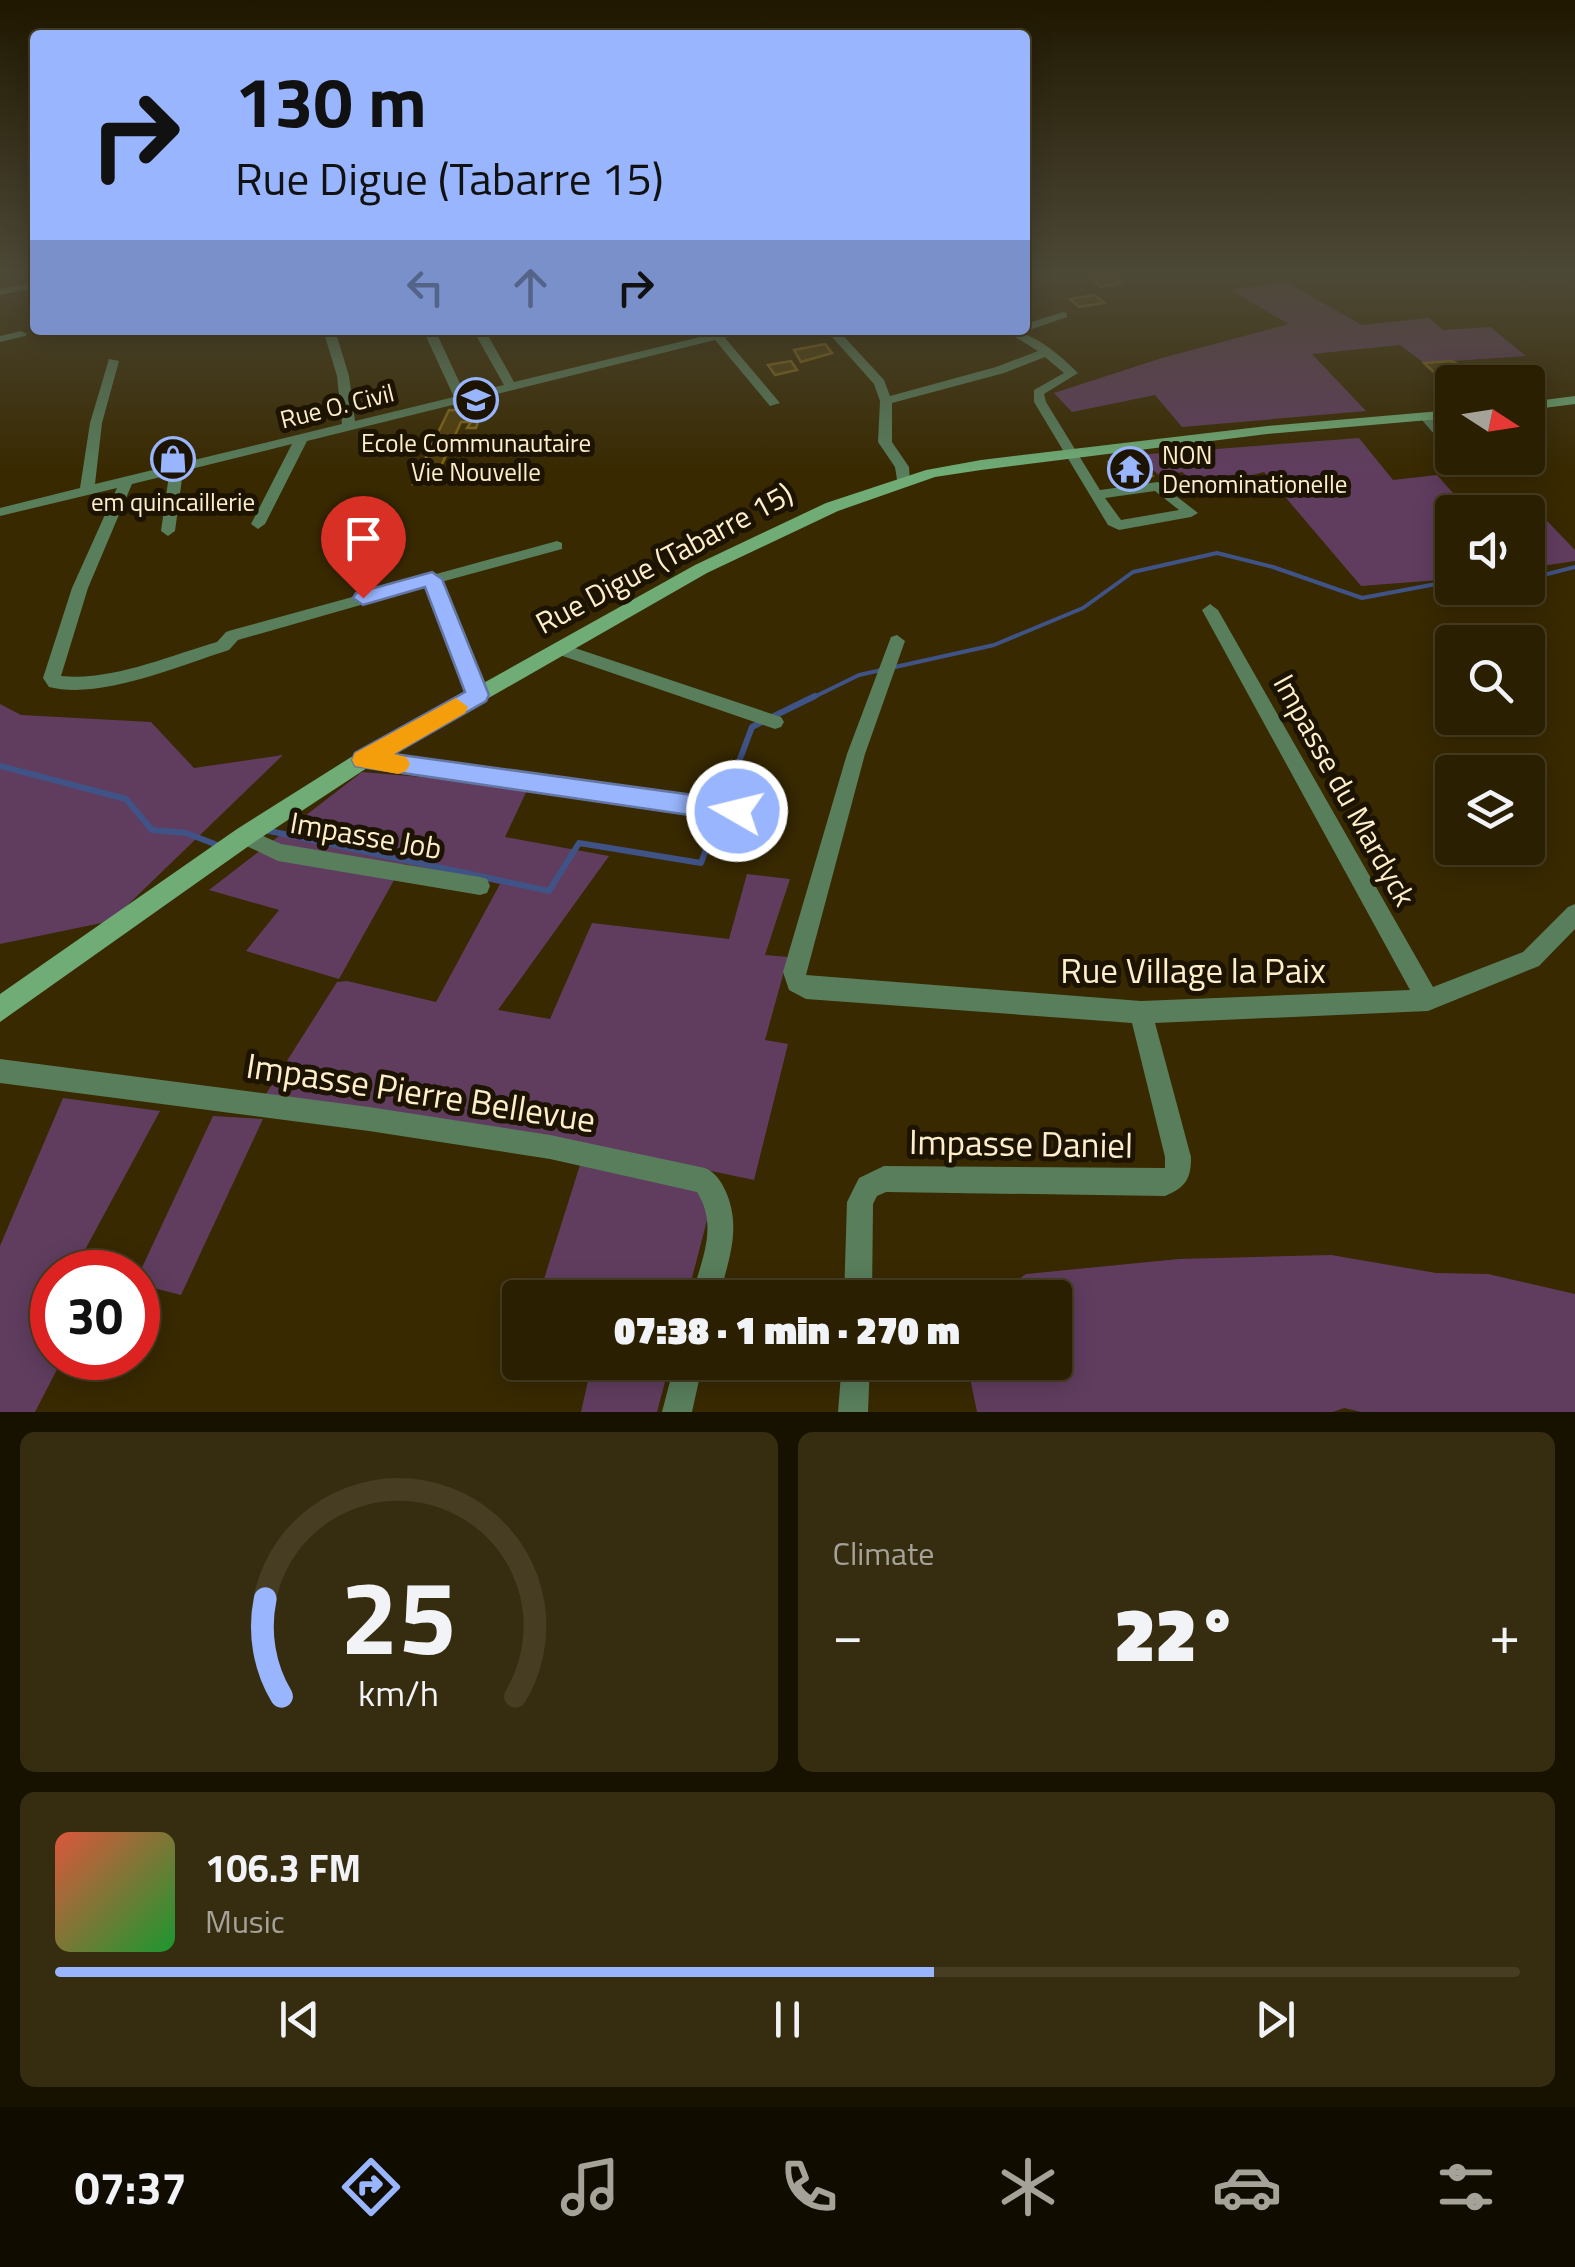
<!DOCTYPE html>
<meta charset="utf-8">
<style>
:root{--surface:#2a1f00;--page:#362c0f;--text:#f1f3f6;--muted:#a5a299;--line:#463d22;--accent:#98b5fd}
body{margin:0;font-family:"Titillium Web",sans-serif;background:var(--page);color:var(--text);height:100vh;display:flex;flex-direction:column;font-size:38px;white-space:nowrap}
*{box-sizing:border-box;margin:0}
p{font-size:32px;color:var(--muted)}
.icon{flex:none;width:55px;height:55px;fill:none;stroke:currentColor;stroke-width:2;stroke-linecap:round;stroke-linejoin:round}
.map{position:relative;height:1412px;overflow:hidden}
.drawer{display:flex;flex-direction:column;gap:20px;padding:20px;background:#171100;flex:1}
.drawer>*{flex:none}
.guide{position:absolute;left:30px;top:30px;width:1000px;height:305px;border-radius:10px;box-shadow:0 5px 25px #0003,0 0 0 2px var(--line);background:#98b5fd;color:#111;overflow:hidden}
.needle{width:65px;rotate:102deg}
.buttons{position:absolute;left:1435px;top:365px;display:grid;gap:20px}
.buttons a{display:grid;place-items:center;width:110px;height:110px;border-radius:10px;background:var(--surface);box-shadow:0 5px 25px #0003,0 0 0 2px var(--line);font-size:50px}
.speed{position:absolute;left:30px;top:1250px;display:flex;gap:20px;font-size:50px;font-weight:700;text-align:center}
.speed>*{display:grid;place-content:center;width:130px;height:130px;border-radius:50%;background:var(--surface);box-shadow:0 5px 25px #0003,0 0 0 2px var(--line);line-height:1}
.speed .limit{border:15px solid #d22;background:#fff;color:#111}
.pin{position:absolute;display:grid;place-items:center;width:85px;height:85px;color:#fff;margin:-102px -42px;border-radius:50% 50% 50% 0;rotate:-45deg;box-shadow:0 0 10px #0007}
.pin .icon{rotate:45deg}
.me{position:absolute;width:110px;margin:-55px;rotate:278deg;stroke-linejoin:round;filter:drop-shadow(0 0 8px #0008)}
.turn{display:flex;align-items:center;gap:35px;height:210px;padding:0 40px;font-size:45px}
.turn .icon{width:130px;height:130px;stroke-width:2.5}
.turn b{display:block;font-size:70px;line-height:85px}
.lanes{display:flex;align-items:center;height:95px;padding:0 40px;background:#0003;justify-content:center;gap:50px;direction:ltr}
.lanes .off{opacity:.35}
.big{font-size:75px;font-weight:800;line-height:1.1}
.drawer .card{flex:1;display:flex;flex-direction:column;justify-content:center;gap:15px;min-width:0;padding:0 35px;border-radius:15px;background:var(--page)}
.drawer .dial{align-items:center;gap:0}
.dial svg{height:260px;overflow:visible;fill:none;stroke:var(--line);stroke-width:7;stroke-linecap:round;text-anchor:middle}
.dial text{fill:var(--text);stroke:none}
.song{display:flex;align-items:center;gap:30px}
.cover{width:120px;height:120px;border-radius:15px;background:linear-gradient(135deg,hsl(10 70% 55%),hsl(130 70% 35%))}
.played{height:10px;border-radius:5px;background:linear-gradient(90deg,var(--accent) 60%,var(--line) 60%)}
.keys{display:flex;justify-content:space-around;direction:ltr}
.heat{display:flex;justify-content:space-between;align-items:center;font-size:55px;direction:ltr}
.drawer .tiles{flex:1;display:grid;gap:20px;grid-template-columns:1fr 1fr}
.card:last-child{grid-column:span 2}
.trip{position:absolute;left:502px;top:1280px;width:570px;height:100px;border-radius:10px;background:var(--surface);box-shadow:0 5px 25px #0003,0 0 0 2px var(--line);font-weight:800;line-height:100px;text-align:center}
.tab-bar{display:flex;height:160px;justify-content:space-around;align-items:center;background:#110c00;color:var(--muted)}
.tab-bar .icon{width:70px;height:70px}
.tab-bar .current{color:var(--accent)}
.tab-bar b{font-size:45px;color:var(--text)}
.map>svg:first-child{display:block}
.green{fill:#603d5f}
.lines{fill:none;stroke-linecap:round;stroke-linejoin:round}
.stream-far1{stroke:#405386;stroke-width:4}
.stream{stroke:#405386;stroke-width:6}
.building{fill:#503d09;stroke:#836616;stroke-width:2.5}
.street{fill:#587e5c;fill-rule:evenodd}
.secondary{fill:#6fac76;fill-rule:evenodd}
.route{fill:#98b5fd;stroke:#6376a4;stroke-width:2.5}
.slow{fill:#f59e0b}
.labels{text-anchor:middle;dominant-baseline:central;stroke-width:10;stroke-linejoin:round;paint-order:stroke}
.far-street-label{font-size:25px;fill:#feeecb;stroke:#1c1300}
.far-poi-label{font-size:25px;fill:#feeecb;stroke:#1c1300}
.street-label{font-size:30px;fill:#feeecb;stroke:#1c1300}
.near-street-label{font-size:35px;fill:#feeecb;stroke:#1c1300}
</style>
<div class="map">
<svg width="1575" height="1412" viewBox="0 0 1575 1412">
<rect width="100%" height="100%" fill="#382900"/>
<path class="green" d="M1286 282 1362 325 1429 318 1443 330 1490 327 1526 356 1424 363 1400 345 1312 354 1366 411 1182 427 1155 395 1072 412 1054 393 1162 358 1289 324 1230 290Z
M1359 438 1393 480 1437 475 1461 502 1525 498 1575 550V561L1528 568V512H1452V579L1361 586 1264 472 1201 488 1182 472 1161 477 1136 455Z
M0 704 21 715 151 722 194 768 283 755 111 921 0 944Z
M362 772 529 786 505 837 609 856 498 1010 550 1019 592 923 729 939 747 874 790 879 765 955 788 957 765 1040 788 1044 754 1180 544 1136 266 1094 337 982 347 981 436 1002 500 884 403 864 339 979 246 951 279 910 209 890Z
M63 1098 160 1111 73 1272H52V1358H63L35 1412H0V1246Z
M213 1116 263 1119 181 1295 138 1284V1276Z
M580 1165 703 1187 711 1205 687 1297 538 1298Z
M1331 1255 1436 1273 1488 1274 1575 1294V1412H1361L1344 1408 1333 1412H977L967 1363 1055 1362V1298L993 1297 1026 1274 1179 1259Z
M592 1363H670L657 1412H581Z"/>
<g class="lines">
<path class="stream-far1" d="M1528 579 1575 567
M810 699 859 675 994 645 1083 608 1133 572 1217 553 1273 567 1362 598 1452 581"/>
<path class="stream" d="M774 716 815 696
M0 766 126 799 152 830 186 833 220 846
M265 830 549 891 579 843 701 863 752 727 764 721"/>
</g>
<path class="building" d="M1088 274H1111L1121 283 1101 287Z
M1095 295 1104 303 1079 307 1070 299Z
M825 344 832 353 801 362 794 350Z
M791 361 797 370 775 375 768 365Z
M1451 361 1464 367 1484 382H1452V389L1424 363Z
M449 410 482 411 476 428H467L471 422H461L433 484H413Z
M1130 456 1152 476 1130 482 1109 462Z"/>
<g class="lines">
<path class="street" d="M35 282V288L0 295V289Z
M1063 312 1067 313V317L1029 330H1021H1025V324Z
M323 330H335L349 376 355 421 454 397 423 330H435L465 394 504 385 473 330H485L514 382 729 330H749L725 338 780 403 770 406 715 340 307 441 265 524 258 529 251 524 292 444 183 471 175 531 168 536 161 531 169 475 132 484 88 588 61 676C113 681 168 656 217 642L226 632 232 630 557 541 562 543V549L441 582 487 695 484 700 478 702 469 695 427 586 238 640 229 650C178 666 101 700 49 687L43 678 72 588 117 488 0 516V508L80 488 90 423 109 359 119 361 102 423 95 484 342 424 337 376Z
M826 330H838L884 380 890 396 996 367 1038 351 1004 330C1032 330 1059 354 1078 373L1044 394 1046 402 1100 490 1158 482 1198 513 1191 517 1119 530 1108 525 1034 402V390L1064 373 1045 357 1004 373 892 403V442L909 467 910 483 903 487 898 486 895 467 878 442 880 401 874 384ZM1155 491 1179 510 1121 520 1105 498Z
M21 331 27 334 25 336 0 342V336Z
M1426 413 1430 414 1452 439V450L1447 449 1422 420V414Z
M1457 458H1471L1480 467 1478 470H1468Z
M1210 604 1218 610 1433 987 1523 952 1568 907 1575 904V929L1539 966 1428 1011 1155 1023 1191 1157C1191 1179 1186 1187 1165 1196L886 1192 877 1196 873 1204 872 1298H844L847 1202 859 1178 884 1166 1165 1168V1157L1132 1023 806 999 789 990 783 972 847 754 891 637 897 635 905 641 865 754 806 975 1141 1001 1410 990 1202 610Z
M560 643 781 717 784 722 781 727 775 729 554 653 552 649 554 645Z
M363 753 737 803 744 805 747 811 744 817 737 819 363 767 356 765 354 760 356 755Z
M245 828 281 844 480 877 487 879 490 886 487 893 480 895 278 861 238 842 235 836 238 830Z
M0 1059 369 1107 550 1135 705 1168C716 1173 721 1181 726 1192 742 1229 728 1261 719 1298H691C701 1262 719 1226 697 1192L550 1159 369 1131 0 1083Z
M675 1362H703L692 1412H662Z
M842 1362H870L868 1412H838Z"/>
<path class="secondary" d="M1575 396V404L1528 410V402Z
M1452 410V418L1267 434 981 470 935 477 838 511 707 573 370 766 253 843 0 1022V994L237 829 356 754 695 565 826 503 926 470 981 460 1267 426Z"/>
</g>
<linearGradient id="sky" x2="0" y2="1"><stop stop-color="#1f1700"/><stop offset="0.58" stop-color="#4d4937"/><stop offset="1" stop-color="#4d4937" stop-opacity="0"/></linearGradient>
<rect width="1575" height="472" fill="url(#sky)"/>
<path class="route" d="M432 572 442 579 489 695 486 701 394 754 737 801 746 804 750 811 746 819 737 822 355 766 352 760 355 753 465 692 425 587 363 605 353 598 356 593Z"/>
<path class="slow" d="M456 698 468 707 465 713 394 754 406 757 410 764 406 771 398 774 355 766 352 760 355 753Z"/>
<defs>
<g id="school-ring" transform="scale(2.25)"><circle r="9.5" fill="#1c1300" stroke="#98b5fd" stroke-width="1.5"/><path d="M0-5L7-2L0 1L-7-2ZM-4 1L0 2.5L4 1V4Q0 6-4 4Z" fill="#98b5fd"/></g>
<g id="shop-ring" transform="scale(2.25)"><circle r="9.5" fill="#1c1300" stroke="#98b5fd" stroke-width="1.5"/><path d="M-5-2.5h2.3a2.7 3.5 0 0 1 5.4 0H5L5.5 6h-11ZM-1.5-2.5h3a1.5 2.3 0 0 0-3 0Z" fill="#98b5fd"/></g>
<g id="temple-ring" transform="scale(2.25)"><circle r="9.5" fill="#1c1300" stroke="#98b5fd" stroke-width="1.5"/><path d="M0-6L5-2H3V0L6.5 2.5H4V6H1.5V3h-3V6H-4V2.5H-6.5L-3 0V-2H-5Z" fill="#98b5fd"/></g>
</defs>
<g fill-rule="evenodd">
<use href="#school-ring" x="476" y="400"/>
<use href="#shop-ring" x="173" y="459"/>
<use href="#temple-ring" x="1130" y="469"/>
</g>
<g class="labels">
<g class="far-street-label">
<text transform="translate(337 406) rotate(-14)">Rue O. Civil</text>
</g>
<g class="far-poi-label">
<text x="476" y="443">Ecole Communautaire<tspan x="476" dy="29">Vie Nouvelle</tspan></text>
<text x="1162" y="455" text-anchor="start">NON<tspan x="1162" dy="29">Denominationelle</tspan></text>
<text x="173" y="502">em quincaillerie</text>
</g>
<g class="street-label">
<text transform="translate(664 558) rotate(-28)">Rue Digue (Tabarre 15)</text>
<text transform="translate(1345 790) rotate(61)">Impasse du Mardyck</text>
<text transform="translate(366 835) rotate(10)">Impasse Job</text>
</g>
<g class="near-street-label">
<text x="1193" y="970">Rue Village la Paix</text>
<text transform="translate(421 1092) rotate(9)">Impasse Pierre Bellevue</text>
<text transform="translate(1021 1143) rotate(1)">Impasse Daniel</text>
</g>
</g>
</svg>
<div class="buttons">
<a><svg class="needle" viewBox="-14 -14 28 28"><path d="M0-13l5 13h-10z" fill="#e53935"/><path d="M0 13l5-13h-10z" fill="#a5a299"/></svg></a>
<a><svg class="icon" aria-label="sound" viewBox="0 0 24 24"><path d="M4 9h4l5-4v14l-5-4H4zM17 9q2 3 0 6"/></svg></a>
<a><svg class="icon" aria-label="search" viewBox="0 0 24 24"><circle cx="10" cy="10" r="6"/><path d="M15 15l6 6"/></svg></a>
<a><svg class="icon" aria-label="layers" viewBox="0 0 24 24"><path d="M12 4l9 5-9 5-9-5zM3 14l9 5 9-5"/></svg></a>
</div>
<div class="speed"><div class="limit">30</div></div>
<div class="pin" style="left:363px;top:598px;background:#d93025"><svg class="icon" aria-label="arrive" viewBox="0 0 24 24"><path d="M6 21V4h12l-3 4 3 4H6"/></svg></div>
<svg class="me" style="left:737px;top:811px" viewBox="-20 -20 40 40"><circle r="17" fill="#98b5fd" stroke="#fff" stroke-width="3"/><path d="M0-11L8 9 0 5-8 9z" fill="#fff"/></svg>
<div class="trip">07:38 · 1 min · 270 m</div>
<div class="guide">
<div class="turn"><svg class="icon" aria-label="right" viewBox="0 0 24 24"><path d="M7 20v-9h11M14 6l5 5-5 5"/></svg><div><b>130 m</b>Rue Digue (Tabarre 15)</div></div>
<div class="lanes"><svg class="icon off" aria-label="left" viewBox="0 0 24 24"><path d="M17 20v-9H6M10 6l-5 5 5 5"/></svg><svg class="icon off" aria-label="ahead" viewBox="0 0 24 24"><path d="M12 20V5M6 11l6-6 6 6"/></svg><svg class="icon" aria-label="right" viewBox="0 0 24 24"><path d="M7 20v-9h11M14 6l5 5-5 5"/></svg></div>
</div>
</div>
<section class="drawer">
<div class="tiles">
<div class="card dial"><svg viewBox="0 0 100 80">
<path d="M14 69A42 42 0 1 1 86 69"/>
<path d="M14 69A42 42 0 0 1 9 39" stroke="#98b5fd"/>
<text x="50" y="56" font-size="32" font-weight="700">25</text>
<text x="50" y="72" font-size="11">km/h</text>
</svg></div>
<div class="card"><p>Climate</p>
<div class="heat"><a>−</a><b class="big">22°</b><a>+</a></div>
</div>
<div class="card">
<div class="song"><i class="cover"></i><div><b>106.3 FM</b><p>Music</p></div></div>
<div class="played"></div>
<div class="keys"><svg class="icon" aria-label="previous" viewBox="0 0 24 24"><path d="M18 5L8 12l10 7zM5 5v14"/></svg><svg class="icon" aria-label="pause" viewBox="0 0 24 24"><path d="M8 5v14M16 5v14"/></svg><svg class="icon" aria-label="next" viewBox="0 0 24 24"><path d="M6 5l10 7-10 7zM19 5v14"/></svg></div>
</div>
</div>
</section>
<nav class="tab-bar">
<b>07:37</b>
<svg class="icon current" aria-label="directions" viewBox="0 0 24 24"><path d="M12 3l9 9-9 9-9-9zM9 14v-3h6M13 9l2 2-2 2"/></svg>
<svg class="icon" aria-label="music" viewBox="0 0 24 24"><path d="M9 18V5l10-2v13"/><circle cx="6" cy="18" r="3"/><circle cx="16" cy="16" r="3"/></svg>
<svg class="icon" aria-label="phone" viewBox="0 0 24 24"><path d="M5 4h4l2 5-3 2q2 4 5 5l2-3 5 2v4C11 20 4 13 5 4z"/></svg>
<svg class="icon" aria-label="climate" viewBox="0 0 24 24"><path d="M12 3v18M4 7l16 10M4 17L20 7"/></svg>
<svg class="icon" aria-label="car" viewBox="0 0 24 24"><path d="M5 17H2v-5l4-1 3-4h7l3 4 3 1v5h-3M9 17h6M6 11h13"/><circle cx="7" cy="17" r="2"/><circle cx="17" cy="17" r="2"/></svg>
<svg class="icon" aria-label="filters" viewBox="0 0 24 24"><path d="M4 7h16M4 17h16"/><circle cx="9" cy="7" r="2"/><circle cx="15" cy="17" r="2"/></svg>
</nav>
